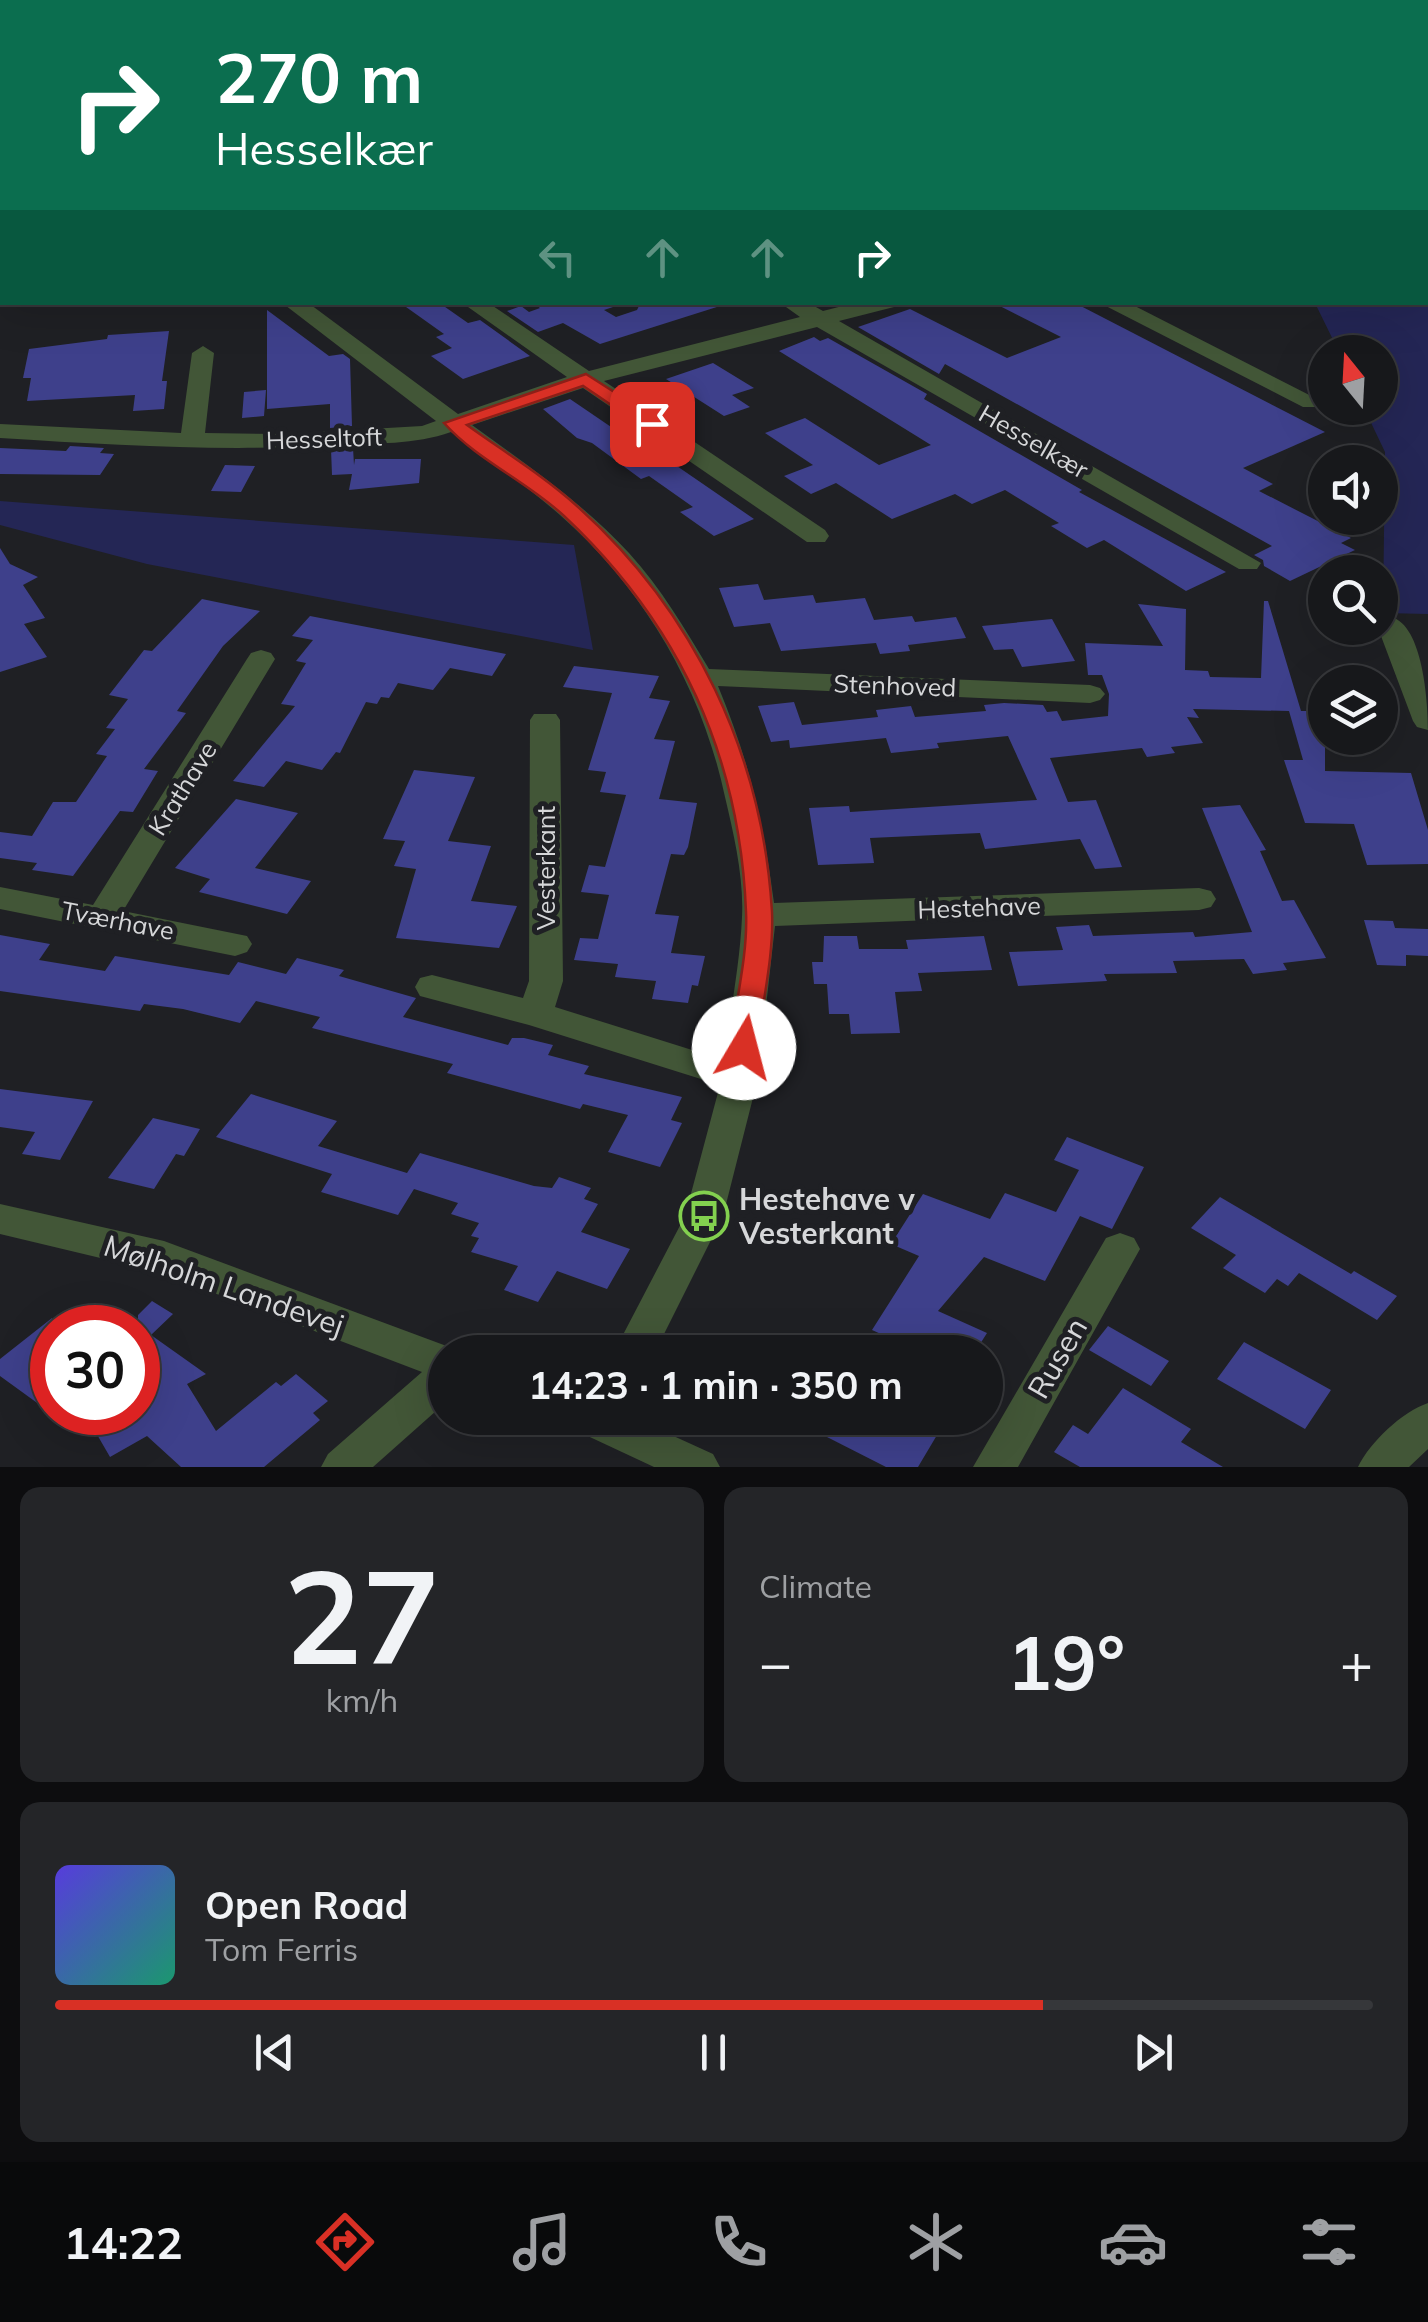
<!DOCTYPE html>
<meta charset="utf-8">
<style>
:root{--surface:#17181b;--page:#242528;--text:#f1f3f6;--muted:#9ea0a3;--line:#36373a;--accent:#d93025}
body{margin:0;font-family:Mulish,sans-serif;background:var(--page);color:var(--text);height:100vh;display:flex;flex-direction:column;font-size:38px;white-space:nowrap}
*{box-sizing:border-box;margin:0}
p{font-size:32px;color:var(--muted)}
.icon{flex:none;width:55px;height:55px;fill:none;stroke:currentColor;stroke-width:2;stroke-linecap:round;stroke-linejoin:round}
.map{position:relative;height:1467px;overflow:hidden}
.drawer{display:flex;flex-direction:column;gap:20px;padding:20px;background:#0d0d0f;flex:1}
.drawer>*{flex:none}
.banner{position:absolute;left:0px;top:0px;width:1430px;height:305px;box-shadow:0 10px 40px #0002,0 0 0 2px var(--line);background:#0b6e4f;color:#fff;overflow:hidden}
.needle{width:65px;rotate:342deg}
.controls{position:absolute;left:1308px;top:335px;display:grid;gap:20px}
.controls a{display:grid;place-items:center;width:90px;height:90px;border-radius:50%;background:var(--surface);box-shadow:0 10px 40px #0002,0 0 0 2px var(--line);font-size:50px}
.speed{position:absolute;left:30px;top:1305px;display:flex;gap:20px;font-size:50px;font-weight:700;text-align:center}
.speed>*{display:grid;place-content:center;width:130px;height:130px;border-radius:50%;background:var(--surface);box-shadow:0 10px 40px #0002,0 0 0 2px var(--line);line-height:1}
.speed .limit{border:15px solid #d22;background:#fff;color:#111}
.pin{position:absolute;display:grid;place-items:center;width:85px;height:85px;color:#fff;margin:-42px;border-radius:20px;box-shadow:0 5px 15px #0006}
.me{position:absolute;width:110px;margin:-55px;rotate:8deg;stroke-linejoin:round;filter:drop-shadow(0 0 8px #0008)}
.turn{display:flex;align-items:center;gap:35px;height:210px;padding:0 50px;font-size:45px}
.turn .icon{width:130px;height:130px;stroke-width:2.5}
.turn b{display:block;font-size:70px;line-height:85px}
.lanes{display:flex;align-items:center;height:95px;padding:0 50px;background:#0003;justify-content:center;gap:50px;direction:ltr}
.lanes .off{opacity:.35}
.big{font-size:75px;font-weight:700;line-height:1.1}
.drawer .widget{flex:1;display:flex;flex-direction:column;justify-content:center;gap:15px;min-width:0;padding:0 35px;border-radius:20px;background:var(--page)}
.drawer .dial{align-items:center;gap:0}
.dial b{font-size:130px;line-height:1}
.song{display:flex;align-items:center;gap:30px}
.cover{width:120px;height:120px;border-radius:15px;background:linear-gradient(135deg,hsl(250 70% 55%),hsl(160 70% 35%))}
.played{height:10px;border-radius:5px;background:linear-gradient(90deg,var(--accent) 75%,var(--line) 75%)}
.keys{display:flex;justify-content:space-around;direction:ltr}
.heat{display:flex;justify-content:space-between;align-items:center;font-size:55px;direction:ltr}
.drawer .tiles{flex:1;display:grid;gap:20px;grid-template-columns:1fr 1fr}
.widget:last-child{grid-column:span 2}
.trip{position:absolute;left:428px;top:1335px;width:575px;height:100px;border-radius:50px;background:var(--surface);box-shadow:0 10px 40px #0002,0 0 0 2px var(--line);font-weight:700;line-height:100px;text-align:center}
.menu{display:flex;height:160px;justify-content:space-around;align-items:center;background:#090a0b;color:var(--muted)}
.menu .icon{width:70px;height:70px}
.menu .current{color:var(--accent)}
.menu b{font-size:45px;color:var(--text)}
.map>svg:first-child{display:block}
.green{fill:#242655}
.building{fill:#3e408b}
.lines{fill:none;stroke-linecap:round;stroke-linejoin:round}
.minor{fill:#425637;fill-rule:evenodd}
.route{fill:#d93025;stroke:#8d1f18;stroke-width:2.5}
.labels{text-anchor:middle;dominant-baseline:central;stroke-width:10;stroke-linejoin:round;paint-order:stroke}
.street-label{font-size:25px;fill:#d6d7d9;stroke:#1f2024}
.near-poi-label{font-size:30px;font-weight:bold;fill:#d6d7d9;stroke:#1f2024;text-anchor:start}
.near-street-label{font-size:30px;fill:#d6d7d9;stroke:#1f2024}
</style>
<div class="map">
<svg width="1428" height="1467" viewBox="0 0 1428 1467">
<rect width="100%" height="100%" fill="#1f2024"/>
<path class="green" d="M607 0H1303L1308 2H587Z
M1428 70V614L1383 613 1385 452 1364 408H1380V352H1339L1315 303 1428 302Z
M0 501 574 545 593 650 147 564 0 525Z"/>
<path class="building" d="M399 302H438L468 323 480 320 530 356 463 379 431 356 452 348 436 337 444 334Z
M532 302H612L613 307 604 310 616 317 637 310 641 302H720V306L600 344 563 323 538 332 507 311 521 306 529 312 540 308Z
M992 302H1073L1325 432 1243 468 1273 484 1259 491 1351 538 1341 543 1355 550 1290 581 1264 566 1263 560 1254 555 1272 546 945 364 939 374 858 327 910 309 1007 358 1061 337Z
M267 310 329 356 343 354 350 359 352 426 330 428V404L267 409Z
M169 331 162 381H167L164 409 133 411 135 395 27 401 31 378H23L29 349 107 339 108 335Z
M814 337 820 341 828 338 927 394 924 399 1082 490 1079 492 1226 572 1186 591 1104 540 1087 548 1051 526 1059 523 1005 490 972 504 955 494 892 519 836 483 811 494 784 476 813 465 765 433 805 418 879 465 931 445 779 351Z
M713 363 754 388 732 395 750 407 724 416 666 379Z
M266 390 264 416 242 418 244 392Z
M570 399 617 431 623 429 754 519 714 536 680 512 693 507 649 476 641 479 592 443 577 438 543 409Z
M70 446 104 448 100 453 114 454 100 475 0 474V448L66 451Z
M353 448 354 465 355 459H421L419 483 349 490 352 474 332 475 331 449Z
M225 465 255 466 241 492 211 491Z
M0 548 10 564 38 577 23 585 45 618 24 624 47 657 0 672Z
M758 584 764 600 813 595 816 603 865 598 874 620 912 616 915 622 956 617 966 638 908 645 910 651 880 654 876 643 781 651 770 623 734 627 719 588Z
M202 599 260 611 223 646 177 711 186 713 144 769 158 771 133 812 120 811 73 876 32 870 37 863 0 858V832L32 836 53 802H76L107 756 96 754 115 729 106 728 128 699 109 695 144 650 152 651Z
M1264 601H1268L1301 711H1325V771L1411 773 1428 830V864L1367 865 1354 824 1305 823 1284 760H1303L1289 711 1193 709 1199 718 1187 717 1203 743 1171 747 1175 753 1147 757 1142 748 1050 758 1068 802 1096 800 1122 867 1095 869 1080 839 985 849 980 833 870 838 874 863 818 865 809 808 849 806 850 812 1037 800 1008 736 937 743 939 748 891 753 886 738 790 748 789 740 771 742 758 706 794 702 802 725 878 717 876 710 911 706 915 717 986 711 984 705 1004 703 1043 705 1047 712 1057 711 1062 721 1108 716 1109 694 1102 675H1088L1085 643 1163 646 1138 604 1186 609 1185 670 1208 671 1210 677 1261 678Z
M310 616 429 639 506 654 492 676 450 668 433 690 398 683 389 698 381 697 377 704 366 702 340 753 336 752 322 770 286 761 264 787 233 781 295 706 281 704 306 663 296 661 313 640 292 636Z
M1052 619 1075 661 1022 667 1013 649 994 650 982 626Z
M574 666 659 676 649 698 670 701 654 739 675 741 659 799 697 803 688 847 684 855 671 854 655 914 679 916 671 953 705 956 698 986 692 985 688 1003 652 999 656 981 615 977 618 964 574 960 580 938 598 939 609 895 581 892 589 865 605 867 626 795 600 792 606 772 588 770 612 693 563 687Z
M414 770 475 777 448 841 491 846 471 901 517 906 499 948 396 938 416 869 394 866 405 841 383 839Z
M236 799 298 813 255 868 311 881 287 914 199 892 210 879 175 868Z
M1240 805 1266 850 1260 851 1282 901 1294 900 1326 958 1283 963 1287 970 1253 974 1244 959 1173 961 1177 973 1104 974 1107 981 1018 986 1009 952 1063 950 1056 927 1089 925 1093 936 1193 932 1195 937 1252 932 1202 808Z
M1364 920 1393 921 1395 928 1428 929V956L1406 955V966L1377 965Z
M0 935 50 944 39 960 105 971 115 956 229 975 238 962 286 974 297 958 344 970 339 976 416 998 403 1017 508 1045 512 1038H524L553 1045 548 1055 589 1066 584 1074 682 1097 671 1120 682 1123 660 1167 608 1152 628 1115 583 1104 580 1109 447 1073 453 1064 312 1028 320 1017 256 1001 240 1023 183 1009 144 1004 140 1011 0 991Z
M824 936H857L859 949H908L906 940 984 936 992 970 918 973 922 991 895 992 900 1033 851 1034 849 1014H829L827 984H814L812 962H823Z
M0 1089 93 1101 60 1160 22 1154 35 1132 0 1127Z
M251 1094 337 1121 318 1146 407 1173 420 1153 534 1186 552 1188 559 1177 591 1188 584 1199 598 1204 581 1232 630 1249 607 1289 557 1271 538 1302 504 1290 518 1266 471 1252 479 1238 471 1236 479 1223 451 1214 458 1203 414 1189 398 1215 321 1192 332 1174 216 1137Z
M153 1118 200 1129 184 1156 176 1154 154 1189 108 1178Z
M1067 1137 1144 1167 1112 1229 1080 1216 1045 1281 984 1257 938 1311 987 1333 975 1352H921L872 1330 919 1256 891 1244 923 1194 990 1219 1005 1193 1056 1212 1079 1170 1054 1160Z
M1220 1197 1351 1274 1354 1271 1397 1296 1377 1320 1299 1273 1288 1286 1277 1279 1265 1293 1223 1268 1236 1255 1191 1228Z
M152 1301 173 1314 151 1335 206 1374 187 1384 216 1431 276 1382 281 1386 296 1374 328 1401 313 1413 320 1420 264 1467H181L147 1436 110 1457 84 1412H138V1315Z
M52 1318V1394L40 1405 0 1376V1359Z
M1108 1326 1169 1361 1151 1386 1089 1350Z
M1244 1342 1331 1390 1305 1429 1217 1379Z
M1123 1388 1191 1429 1181 1442 1223 1467H1080L1054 1452 1073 1425 1088 1434Z
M839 1418H913L940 1430 918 1467H886L827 1437Z"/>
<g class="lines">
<path class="minor" d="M0 53H2V63H0Z
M0 110 2 111V123L0 122Z
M0 219H2V233H0Z
M281 302H307L458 414 567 377 461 302H487L589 371 800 317 779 302H807L823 311 858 302H897L894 307 839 321 1261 563 1257 569H1239L817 327 604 381 825 530 829 536 825 542H807L583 388 472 425C527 465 583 503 629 553 661 588 685 629 709 669L1090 685 1100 688 1105 694 1100 700 1090 703 718 686C750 764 763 820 774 903L1199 888 1211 891 1216 899 1211 907 1199 910 775 926 758 1078 723 1216 655 1352H614L685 1216 720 1085 529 1025 420 996 415 987 420 978 432 975 523 998 529 981 530 720 534 714H556L560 720 563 981 555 1007 724 1060C730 1013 740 964 742 917 744 878 734 835 725 797 702 688 644 589 560 515 526 485 487 459 451 432 415 445 375 443 337 445 225 452 113 445 0 438V424L181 433 192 353 203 346 214 353 205 433 283 434 422 426 436 421Z
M1098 302H1127L1323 402 1319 407H1303Z
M1391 617C1423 625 1428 702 1428 730L1417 727 1413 721 1378 628 1381 619Z
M261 650 271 653 275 659 123 911 247 936 252 944 247 952 235 956 0 909V887L93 905 247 659 251 653Z
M0 1204 164 1241 460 1351 445 1352V1403L373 1467H321L328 1454 422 1372 159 1272 0 1234Z
M1120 1233 1134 1238 1140 1249 1018 1467H973L1106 1238Z
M1428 1403V1449L1409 1467H1358C1370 1442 1402 1412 1428 1403Z
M571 1418H634L713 1454 720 1467H654L577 1431Z"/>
</g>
<path class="route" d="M586 374 658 420V428H645L583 386 467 425C503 451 544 476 577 506 694 611 763 755 772 912 774 956 762 1004 757 1048L753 1055H734L730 1048C735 1004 748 956 746 912 740 755 678 623 564 516 528 482 477 460 444 423Z"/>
<defs>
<g id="bus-ring" transform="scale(2.5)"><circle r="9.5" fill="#1f2024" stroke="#83d04f" stroke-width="1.5"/><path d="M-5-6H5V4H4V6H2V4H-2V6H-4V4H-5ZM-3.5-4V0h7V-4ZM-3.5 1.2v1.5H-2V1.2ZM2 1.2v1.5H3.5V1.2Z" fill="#83d04f"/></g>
</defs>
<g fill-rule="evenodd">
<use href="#bus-ring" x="704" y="1216"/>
</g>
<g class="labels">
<g class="street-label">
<text transform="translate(324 438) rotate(-2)">Hesseltoft</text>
<text transform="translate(1034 441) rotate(30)">Hesselkær</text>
<text transform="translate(895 685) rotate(2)">Stenhoved</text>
<text transform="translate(182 788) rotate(-58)">Krathave</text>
<text transform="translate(545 868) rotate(-90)">Vesterkant</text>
<text transform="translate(979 907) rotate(-2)">Hestehave</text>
<text transform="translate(118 920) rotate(11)">Tværhave</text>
</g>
<g class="near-poi-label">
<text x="739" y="1199">Hestehave v<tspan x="739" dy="34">Vesterkant</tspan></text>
</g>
<g class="near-street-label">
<text transform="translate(224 1285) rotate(19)">Mølholm Landevej</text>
<text transform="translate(1057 1358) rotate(-60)">Rusen</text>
</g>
</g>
</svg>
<div class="controls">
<a><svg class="needle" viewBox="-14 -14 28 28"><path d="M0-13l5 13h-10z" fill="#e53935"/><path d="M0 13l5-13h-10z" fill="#9ea0a3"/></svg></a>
<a><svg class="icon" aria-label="sound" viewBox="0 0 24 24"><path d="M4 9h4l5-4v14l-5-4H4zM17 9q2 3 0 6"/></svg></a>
<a><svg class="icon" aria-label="search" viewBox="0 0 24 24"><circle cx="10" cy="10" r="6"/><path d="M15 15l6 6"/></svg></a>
<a><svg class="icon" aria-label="layers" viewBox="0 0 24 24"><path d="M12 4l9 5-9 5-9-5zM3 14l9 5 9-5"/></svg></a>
</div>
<div class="speed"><div class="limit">30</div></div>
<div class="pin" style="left:652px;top:424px;background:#d93025"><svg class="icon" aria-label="arrive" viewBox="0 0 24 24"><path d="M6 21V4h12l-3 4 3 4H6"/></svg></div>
<svg class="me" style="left:744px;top:1048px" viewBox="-20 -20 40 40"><circle r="19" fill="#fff"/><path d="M0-13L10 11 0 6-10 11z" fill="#d93025"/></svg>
<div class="trip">14:23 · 1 min · 350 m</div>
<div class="banner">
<div class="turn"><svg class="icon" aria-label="right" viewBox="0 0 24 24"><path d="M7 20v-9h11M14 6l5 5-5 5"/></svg><div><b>270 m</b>Hesselkær</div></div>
<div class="lanes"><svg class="icon off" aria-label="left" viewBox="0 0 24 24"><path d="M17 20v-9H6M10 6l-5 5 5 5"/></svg><svg class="icon off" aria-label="ahead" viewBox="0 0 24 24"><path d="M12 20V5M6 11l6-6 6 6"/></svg><svg class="icon off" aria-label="ahead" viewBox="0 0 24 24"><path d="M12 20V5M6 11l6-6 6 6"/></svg><svg class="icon" aria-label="right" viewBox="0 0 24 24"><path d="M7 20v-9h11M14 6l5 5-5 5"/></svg></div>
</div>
</div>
<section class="drawer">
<div class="tiles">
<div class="widget dial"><b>27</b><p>km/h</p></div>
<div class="widget"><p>Climate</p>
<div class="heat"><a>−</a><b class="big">19°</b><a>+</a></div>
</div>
<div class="widget">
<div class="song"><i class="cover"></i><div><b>Open Road</b><p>Tom Ferris</p></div></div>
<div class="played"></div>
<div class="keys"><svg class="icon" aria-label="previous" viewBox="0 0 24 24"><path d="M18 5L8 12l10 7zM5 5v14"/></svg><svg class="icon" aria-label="pause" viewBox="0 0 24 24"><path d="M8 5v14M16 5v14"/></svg><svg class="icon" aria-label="next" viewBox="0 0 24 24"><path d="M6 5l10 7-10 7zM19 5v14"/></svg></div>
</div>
</div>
</section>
<nav class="menu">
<b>14:22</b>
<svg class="icon current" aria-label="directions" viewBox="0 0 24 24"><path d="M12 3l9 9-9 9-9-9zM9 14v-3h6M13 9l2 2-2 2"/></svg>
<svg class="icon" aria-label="music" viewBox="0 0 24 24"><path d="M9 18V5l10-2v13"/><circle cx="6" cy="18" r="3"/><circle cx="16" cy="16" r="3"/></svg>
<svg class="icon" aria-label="phone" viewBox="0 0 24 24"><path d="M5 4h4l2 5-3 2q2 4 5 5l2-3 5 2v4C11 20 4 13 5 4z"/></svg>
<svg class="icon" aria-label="climate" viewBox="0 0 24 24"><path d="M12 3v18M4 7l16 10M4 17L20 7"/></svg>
<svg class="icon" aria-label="car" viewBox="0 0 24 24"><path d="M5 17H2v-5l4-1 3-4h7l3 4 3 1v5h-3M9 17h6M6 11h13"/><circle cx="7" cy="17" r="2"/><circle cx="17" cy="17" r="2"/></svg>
<svg class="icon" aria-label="filters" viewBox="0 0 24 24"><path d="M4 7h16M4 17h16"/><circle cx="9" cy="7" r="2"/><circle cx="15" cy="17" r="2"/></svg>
</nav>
